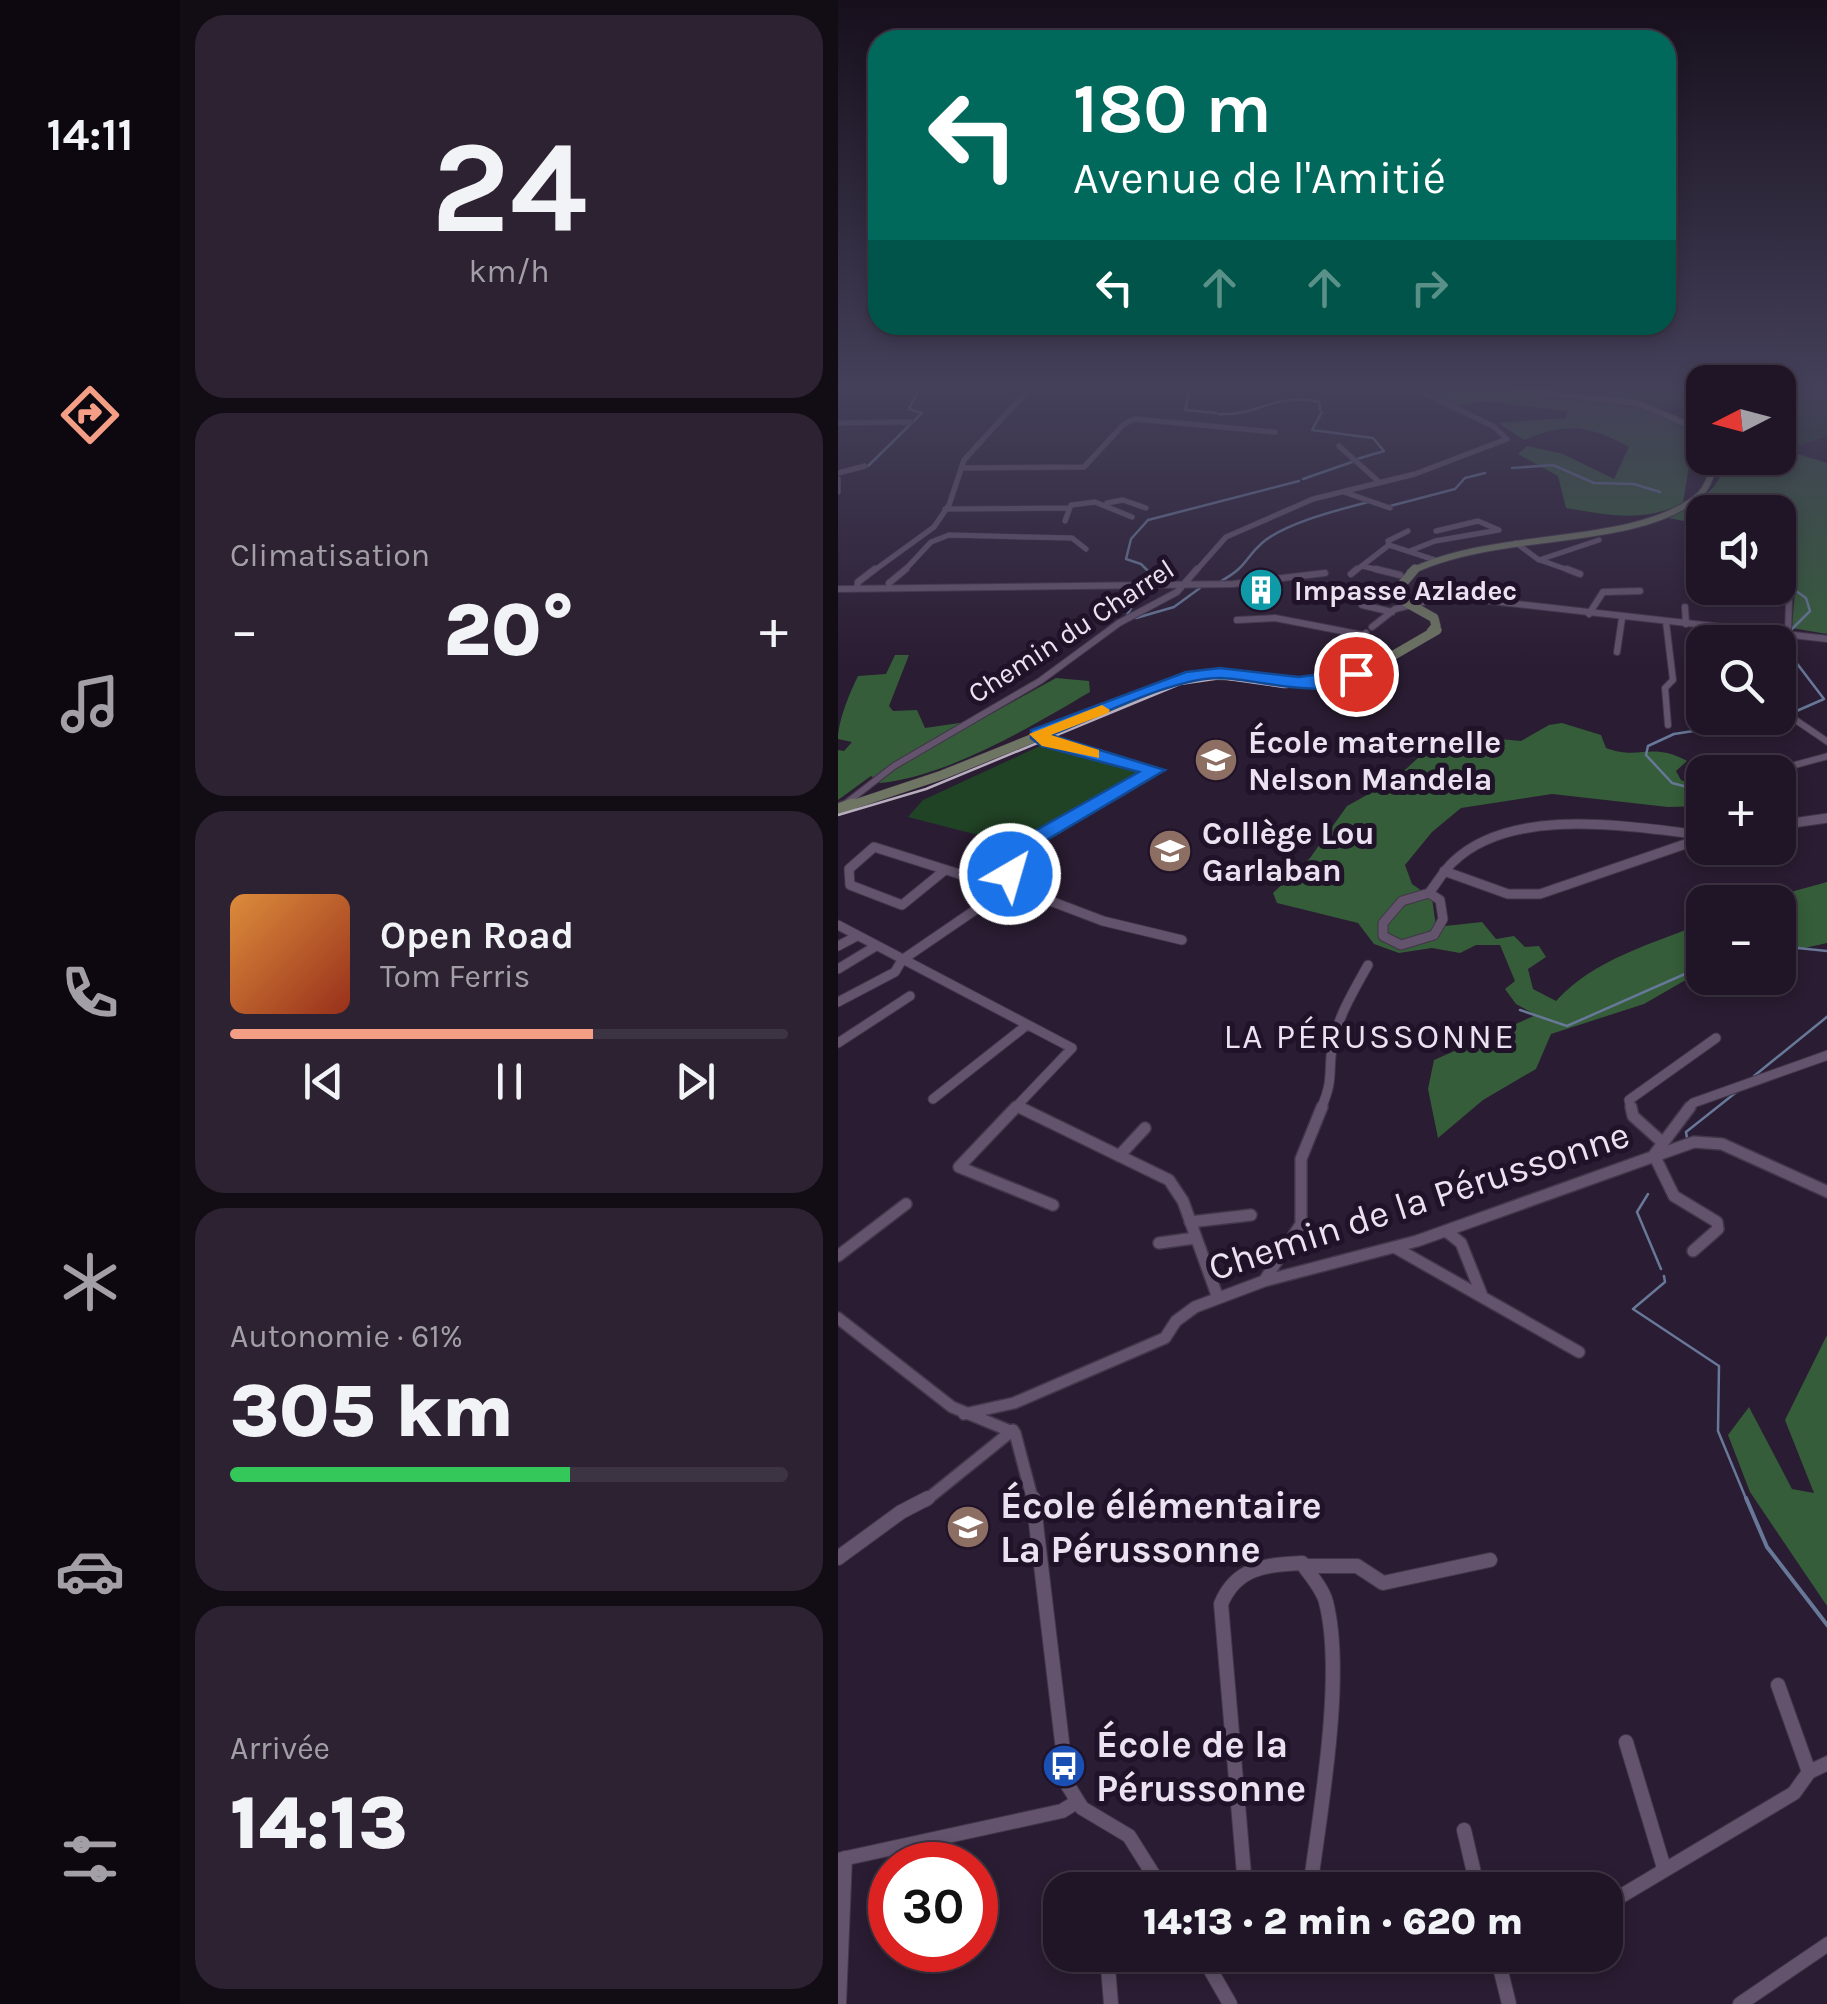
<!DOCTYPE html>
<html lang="fr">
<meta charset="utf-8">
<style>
:root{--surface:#201526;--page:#2d2232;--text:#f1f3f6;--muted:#a29fa7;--line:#3d3443;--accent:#f49e86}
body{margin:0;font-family:Karla,sans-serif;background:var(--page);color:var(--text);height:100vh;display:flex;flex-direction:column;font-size:38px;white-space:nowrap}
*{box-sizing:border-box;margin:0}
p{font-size:32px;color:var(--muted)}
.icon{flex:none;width:55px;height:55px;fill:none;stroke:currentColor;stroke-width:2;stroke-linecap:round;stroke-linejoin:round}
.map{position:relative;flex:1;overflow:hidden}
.drawer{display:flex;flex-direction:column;gap:15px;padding:15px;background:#120c15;width:658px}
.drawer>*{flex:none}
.guide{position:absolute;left:30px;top:30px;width:808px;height:305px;border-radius:30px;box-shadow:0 5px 15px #0003,0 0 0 2px var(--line);background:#00695c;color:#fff;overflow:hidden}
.needle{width:65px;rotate:264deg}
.tools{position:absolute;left:848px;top:365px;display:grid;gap:20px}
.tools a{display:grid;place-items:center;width:110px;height:110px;border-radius:20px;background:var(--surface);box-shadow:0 5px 15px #0003,0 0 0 2px var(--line);font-size:50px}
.speed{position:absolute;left:30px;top:1842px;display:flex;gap:20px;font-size:50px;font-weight:700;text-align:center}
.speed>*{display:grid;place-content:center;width:130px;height:130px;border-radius:50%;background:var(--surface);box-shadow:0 5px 15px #0003,0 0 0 2px var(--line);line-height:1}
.speed .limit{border:15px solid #d22;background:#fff;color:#111}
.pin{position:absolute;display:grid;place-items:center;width:85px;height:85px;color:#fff;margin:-42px;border:5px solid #fff;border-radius:50%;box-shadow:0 2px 10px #0007}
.me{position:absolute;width:110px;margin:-55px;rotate:38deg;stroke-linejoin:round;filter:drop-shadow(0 0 8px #0008)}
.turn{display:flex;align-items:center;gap:35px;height:210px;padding:0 40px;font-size:45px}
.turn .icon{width:130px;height:130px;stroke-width:2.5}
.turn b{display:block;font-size:70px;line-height:85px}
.lanes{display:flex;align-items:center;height:95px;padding:0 40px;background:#0003;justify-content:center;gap:50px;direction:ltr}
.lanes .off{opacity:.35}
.big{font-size:75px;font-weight:800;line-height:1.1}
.drawer .widget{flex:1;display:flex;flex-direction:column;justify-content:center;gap:15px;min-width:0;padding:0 35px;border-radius:30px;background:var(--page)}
.drawer .dial{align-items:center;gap:0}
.dial b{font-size:130px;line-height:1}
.song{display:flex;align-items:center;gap:30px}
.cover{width:120px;height:120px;border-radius:15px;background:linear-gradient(135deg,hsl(30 70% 55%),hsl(10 70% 35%))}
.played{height:10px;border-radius:5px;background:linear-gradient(90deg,var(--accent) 65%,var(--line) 65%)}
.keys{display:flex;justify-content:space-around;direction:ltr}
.heat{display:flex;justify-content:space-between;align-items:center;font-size:55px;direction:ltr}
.charge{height:15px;border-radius:8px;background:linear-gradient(90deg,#34c759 61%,var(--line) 0)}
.trip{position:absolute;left:205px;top:1872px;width:580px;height:100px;border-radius:30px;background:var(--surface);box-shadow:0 5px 15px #0003,0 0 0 2px var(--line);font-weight:800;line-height:100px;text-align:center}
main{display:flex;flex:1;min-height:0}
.menu{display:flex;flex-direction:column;width:180px;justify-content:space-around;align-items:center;background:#0d080f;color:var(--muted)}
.menu .icon{width:70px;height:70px}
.menu .on{color:var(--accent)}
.menu b{font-size:45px;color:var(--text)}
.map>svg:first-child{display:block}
.green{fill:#214325}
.forest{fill:#355d39}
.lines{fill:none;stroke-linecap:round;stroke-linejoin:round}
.stream-far1{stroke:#677898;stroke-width:2.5}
.stream{stroke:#677898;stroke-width:4}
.street-far4-casing{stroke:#423649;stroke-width:6}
.street-far3-casing{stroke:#423649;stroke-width:8}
.street-far2-casing{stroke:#423649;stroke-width:11}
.street-far1-casing{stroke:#423649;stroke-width:14}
.street-casing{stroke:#423649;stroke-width:16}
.secondary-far2-casing{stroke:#423649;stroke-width:8}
.secondary-far1-casing{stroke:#423649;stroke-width:10}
.secondary-casing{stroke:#423649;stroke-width:14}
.street-far4{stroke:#63536c;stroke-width:5}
.street-far3{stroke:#63536c;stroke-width:6}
.street-far2{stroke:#63536c;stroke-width:9}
.street-far1{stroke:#63536c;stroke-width:11}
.street{stroke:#63536c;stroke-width:14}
.secondary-far2{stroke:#6e7562;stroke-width:6}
.secondary-far1{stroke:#6e7562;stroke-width:9}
.secondary{stroke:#6e7562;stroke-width:11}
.tram{stroke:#b8aebf;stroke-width:2.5}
.route{fill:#1a73e8;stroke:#114b97;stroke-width:2.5}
.slow{fill:#f59e0b}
.labels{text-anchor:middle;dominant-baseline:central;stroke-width:10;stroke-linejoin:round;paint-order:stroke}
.far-poi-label{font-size:28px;font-weight:bold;fill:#ebe2f1;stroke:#201228;text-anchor:start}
.far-street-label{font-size:28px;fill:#ebe2f1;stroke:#201228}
.poi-label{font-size:32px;font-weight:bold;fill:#ebe2f1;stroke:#201228;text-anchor:start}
.neighbourhood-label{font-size:35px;letter-spacing:2.5px;fill:#ebe2f1;stroke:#201228}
.near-street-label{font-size:38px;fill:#ebe2f1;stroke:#201228}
.near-poi-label{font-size:38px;font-weight:bold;fill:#ebe2f1;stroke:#201228;text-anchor:start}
</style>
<main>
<nav class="menu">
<b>14:11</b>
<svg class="icon on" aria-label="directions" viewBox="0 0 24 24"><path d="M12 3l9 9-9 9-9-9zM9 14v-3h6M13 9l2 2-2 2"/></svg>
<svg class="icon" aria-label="music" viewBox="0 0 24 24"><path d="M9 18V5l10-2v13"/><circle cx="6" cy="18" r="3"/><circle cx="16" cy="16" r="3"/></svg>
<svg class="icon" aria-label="phone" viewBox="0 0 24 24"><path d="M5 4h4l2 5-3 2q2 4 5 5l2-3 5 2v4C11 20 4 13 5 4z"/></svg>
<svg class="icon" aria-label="climate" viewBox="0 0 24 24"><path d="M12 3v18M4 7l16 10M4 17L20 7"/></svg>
<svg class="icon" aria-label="car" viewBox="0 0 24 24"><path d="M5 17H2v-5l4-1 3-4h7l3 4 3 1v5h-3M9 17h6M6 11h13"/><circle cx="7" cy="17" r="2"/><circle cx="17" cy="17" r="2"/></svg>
<svg class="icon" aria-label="filters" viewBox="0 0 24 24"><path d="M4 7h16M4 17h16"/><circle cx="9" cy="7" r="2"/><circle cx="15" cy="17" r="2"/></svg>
</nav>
<section class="drawer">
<div class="widget dial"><b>24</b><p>km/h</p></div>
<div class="widget"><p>Climatisation</p>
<div class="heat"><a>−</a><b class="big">20°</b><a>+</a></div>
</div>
<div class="widget">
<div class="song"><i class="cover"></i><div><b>Open Road</b><p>Tom Ferris</p></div></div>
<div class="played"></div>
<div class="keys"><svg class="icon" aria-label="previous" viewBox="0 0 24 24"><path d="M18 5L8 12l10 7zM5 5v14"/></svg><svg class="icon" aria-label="pause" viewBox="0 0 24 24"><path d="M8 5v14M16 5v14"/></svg><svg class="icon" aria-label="next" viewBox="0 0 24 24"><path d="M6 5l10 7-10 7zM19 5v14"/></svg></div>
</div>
<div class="widget"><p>Autonomie · 61%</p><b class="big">305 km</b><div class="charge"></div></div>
<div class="widget"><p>Arrivée</p><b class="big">14:13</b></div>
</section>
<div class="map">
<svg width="990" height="2004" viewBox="0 0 990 2004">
<rect width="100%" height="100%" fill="#2a1c32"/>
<path class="green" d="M731 389H865V428L840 413 848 412 843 406 822 407Z
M940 389H970L989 397V436L956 447H940Z
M202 746 307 771 252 808 179 845 70 817 85 800Z"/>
<path class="forest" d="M588 389C676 394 783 383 861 435L865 451 852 460 845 503C805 523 771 515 728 508L720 476 680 454 689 446 725 454 776 479 791 447C751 425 729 422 686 440L660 423 728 418 729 411 649 401 618 405Z
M940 448 989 463V634L954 628 958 577 948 541 940 538V512H865V525L831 518C858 503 883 491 888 458H940Z
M57 655H71L51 706 55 711 79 710 87 728 142 720 218 678 251 681 252 692C194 726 109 777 42 783L33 776 0 800V750L6 751 14 742 0 739C0 721 12 692 20 676L48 674Z
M724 723 763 735 768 748C803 761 812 741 849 761L838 771 843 780 865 789V806L830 807 714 794 623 808 594 832 567 865 574 884 594 898 598 927 644 922 658 939 676 936 687 947 701 946 708 957 690 969 695 989 718 1001C756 959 814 944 865 923V970L806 1004 713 1034 698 1069 645 1100 600 1138 590 1089 596 1060 698 1015 678 1004 667 989 677 981 662 945H638L622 953 594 948 561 953 536 944 520 923 439 903 435 893 472 858 509 806 556 780 592 747 617 735 683 741 711 725Z
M989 882V943L940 954V902H917Z
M989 1335V1606L912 1492 890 1435 911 1407 954 1489 976 1493 947 1420Z"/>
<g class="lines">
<path class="stream-far1" d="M352 389 347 410 378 413
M484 412 474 430 535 438 546 451 519 459
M381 414C420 416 438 392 481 402L482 410
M30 466 84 413 71 409 81 389
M674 468 715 465 756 483 796 484 822 492
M465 479 514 462
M552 506 617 489 627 478 647 473
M940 535 950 544 943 557
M320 581 303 564 288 559 293 539 310 520 461 481
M383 581C409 567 406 559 424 543 447 523 500 510 530 502
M940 585 947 588
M289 615 300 596 313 588
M298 618 336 607 362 588
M954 629 972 611 968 598 958 591
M938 636 986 699 954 713
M865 791 834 783 808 755 810 746 836 734 940 718
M940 946 990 951
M682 1010 729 1026 865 966
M916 1076 990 1016
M849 1138 848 1132 901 1090
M810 1194 799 1212 823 1269
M826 1276 827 1282 795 1309 881 1366 880 1431 909 1501"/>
<path class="stream" d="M908 1498 929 1547 990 1626"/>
<g class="street-far4-casing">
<path id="street-far4" d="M0 423 72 422
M501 446 540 481
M123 468 246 467 286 424 297 419 437 432
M0 473 27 466
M0 479V492
M506 492 552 508
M269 503 285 500 308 508
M107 509 231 508
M227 521 233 505 257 502 294 517
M678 543 701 560 761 540
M551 545 550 541 570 531
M572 551 597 541 661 530 640 521 598 531
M940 558 953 572
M702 560 736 572
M524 566 549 572
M34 572 96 527 111 505 126 460 191 389
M65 572 93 542 111 535 234 538 248 549
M357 572 388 537 475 499 577 474 669 439 655 426 577 389
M516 572 551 545 597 560"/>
</g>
<g class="street-far3-casing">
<path id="street-far3" d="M538 569 562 575
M729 569 742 574
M513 574 519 569
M51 583 68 569
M19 588 20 582 37 569
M504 588 526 593 524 605 554 612
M0 589 395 584 487 573
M847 607 848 624
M751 614 765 592 802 591
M399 620 437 618 525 635
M828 622 835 680 827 688 830 725
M534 627 557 609 609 596 990 639
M882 628 888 642
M950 634 952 569
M510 646 528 633
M779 652 784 618
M940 708 990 742
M199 734 214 743 317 770 253 807
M861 772 865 775
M931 772 990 756
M7 804 56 766 202 681 281 623 339 592 359 569"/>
</g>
<g class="street-far2-casing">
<path id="street-far2" d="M940 825 990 818
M107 870 64 905 12 885 11 869 36 847 156 885 168 884 265 921 344 940
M606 871 670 894H702L865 838
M591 893 602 900 605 919 596 935 563 945 545 936V923L564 901Z
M591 893C599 883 606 870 615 862 674 805 792 827 865 835
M0 925 234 1048 176 1109
M0 946 19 936
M0 969 38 946
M0 1002 57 972 64 960 162 893 183 852 195 840 258 804
M0 1043 72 996
M95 1099 189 1025
M179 1106 186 1109
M483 1109C496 1078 490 1075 494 1047 499 1018 516 990 530 965
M793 1109 791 1100 878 1038
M850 1109 855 1103 990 1055"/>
</g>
<g class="street-far1-casing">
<path id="street-far1" d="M178 1107 121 1167 215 1205
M181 1107 331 1180 345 1201 380 1298
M793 1107 795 1116 825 1143
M852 1107 816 1155 836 1196 879 1222 880 1229 855 1251
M281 1156 307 1128
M352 1222 413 1215
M608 1231 623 1243 643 1293
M321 1243 357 1238
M556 1247 741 1352
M0 1256 68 1204
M426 1281 463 1224V1159L484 1107
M0 1318 114 1407 177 1433 195 1501
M126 1414 176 1403 327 1338 338 1321 357 1307 426 1281 579 1241 856 1142 884 1144 990 1192
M87 1501 175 1430"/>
</g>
<g class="street-casing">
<path id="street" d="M195 1498 229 1784 244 1808 291 1836 325 1890
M0 1558 63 1512 90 1498
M467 1566H519L545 1583 652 1560
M940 1685 971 1772
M788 1742 826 1868
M626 1830 640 1890
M0 1860 224 1811 237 1803
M383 1890 406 1874
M428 1890 406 1874 383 1604C398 1567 428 1565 464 1563 472 1575 485 1589 488 1602 506 1672 484 1801 474 1874L455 1890
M768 1905 956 1793 971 1772 990 1763
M269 1955 273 2004
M364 1955 392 2004
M659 1955 671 2004
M1 2004 7 1858
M902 2004 990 1944"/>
</g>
<g class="secondary-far2-casing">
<path id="secondary-far2" d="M675 389 799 403 865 431
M572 572C656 530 791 548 857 499 870 490 874 472 879 458"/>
</g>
<g class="secondary-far1-casing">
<path id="secondary-far1" d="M577 569 555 595 596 618 598 626 593 632
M530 670 529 674 516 672Z
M530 670 599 630
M8 807 104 775 347 677C405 669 461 693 518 674"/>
</g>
<g class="secondary-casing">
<path id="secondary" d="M0 809 15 804"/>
</g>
<use href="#street-far4" class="street-far4"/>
<use href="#street-far3" class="street-far3"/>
<use href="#street-far2" class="street-far2"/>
<use href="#street-far1" class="street-far1"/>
<use href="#street" class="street"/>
<use href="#secondary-far2" class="secondary-far2"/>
<use href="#secondary-far1" class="secondary-far1"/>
<use href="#secondary" class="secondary"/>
<path class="tram" d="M0 815 88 789 342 684 383 678 446 687 516 684"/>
</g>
<linearGradient id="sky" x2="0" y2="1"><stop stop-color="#170f1c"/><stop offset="0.58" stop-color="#44405a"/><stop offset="1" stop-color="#44405a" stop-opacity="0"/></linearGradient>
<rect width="990" height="669" fill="url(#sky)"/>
<path class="route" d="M382 668 461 677 518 669 526 674C489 704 425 679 382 678 333 678 260 717 213 735L327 770 202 844 179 879H165L162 874 188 836 301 772 204 746 193 738V730L348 672Z"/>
<path class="slow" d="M264 705 272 710 270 713 213 735 261 750V758L204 746 191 734Z"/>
<defs>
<g id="building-disc" transform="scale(2.25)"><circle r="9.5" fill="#0f9aa8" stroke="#201228"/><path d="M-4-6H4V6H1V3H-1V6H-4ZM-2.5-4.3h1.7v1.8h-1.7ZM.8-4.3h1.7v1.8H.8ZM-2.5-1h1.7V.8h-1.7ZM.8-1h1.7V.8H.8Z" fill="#fff"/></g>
<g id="school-disc" transform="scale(2.25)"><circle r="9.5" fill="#8d6e63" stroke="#201228"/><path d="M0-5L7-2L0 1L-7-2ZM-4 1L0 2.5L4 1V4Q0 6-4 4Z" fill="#fff"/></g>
<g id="bus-disc" transform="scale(2.25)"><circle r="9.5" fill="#1a4fb4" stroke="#201228"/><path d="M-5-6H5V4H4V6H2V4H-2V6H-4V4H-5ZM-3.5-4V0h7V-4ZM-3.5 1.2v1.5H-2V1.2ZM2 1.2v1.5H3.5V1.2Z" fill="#fff"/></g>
</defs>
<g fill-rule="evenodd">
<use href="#building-disc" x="423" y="590"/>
<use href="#school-disc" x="378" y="760"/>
<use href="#school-disc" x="332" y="851"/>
<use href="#school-disc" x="130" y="1527"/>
<use href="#bus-disc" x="226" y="1766"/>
</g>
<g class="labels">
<g class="far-poi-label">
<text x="456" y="590">Impasse Azladec</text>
</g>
<g class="far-street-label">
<text transform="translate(233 631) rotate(-33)">Chemin du Charrel</text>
</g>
<g class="poi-label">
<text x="410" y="742">École maternelle<tspan x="410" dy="37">Nelson Mandela</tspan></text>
<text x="364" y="833">Collège Lou<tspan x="364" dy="37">Garlaban</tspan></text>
</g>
<g class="neighbourhood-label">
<text x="532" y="1036">LA PÉRUSSONNE</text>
</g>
<g class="near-street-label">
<text transform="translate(581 1201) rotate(-18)">Chemin de la Pérussonne</text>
</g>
<g class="near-poi-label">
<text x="162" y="1505">École élémentaire<tspan x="162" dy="44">La Pérussonne</tspan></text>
<text x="258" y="1744">École de la<tspan x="258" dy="44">Pérussonne</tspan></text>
</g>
</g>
</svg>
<div class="tools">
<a><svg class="needle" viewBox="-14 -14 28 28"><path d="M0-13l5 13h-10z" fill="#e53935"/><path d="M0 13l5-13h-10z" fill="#a29fa7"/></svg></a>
<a><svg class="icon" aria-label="sound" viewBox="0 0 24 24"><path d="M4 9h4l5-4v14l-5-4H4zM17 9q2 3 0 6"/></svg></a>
<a><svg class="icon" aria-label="search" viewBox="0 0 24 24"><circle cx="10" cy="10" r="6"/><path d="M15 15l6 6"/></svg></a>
<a>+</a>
<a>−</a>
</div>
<div class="speed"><div class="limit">30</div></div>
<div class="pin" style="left:518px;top:674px;background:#d93025"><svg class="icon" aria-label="arrive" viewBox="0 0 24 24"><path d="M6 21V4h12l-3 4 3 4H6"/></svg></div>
<svg class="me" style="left:172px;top:874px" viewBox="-20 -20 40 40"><circle r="17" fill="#1a73e8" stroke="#fff" stroke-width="3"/><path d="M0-11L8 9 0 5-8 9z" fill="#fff"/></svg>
<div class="trip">14:13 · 2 min · 620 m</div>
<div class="guide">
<div class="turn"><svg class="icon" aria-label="left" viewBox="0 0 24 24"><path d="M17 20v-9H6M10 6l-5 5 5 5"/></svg><div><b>180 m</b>Avenue de l'Amitié</div></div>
<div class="lanes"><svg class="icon" aria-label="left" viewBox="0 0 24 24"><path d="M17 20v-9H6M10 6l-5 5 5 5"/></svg><svg class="icon off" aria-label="ahead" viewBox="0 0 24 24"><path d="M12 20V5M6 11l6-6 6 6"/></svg><svg class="icon off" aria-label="ahead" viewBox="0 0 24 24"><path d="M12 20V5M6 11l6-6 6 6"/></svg><svg class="icon off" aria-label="right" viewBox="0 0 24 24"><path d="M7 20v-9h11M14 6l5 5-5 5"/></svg></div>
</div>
</div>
</main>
